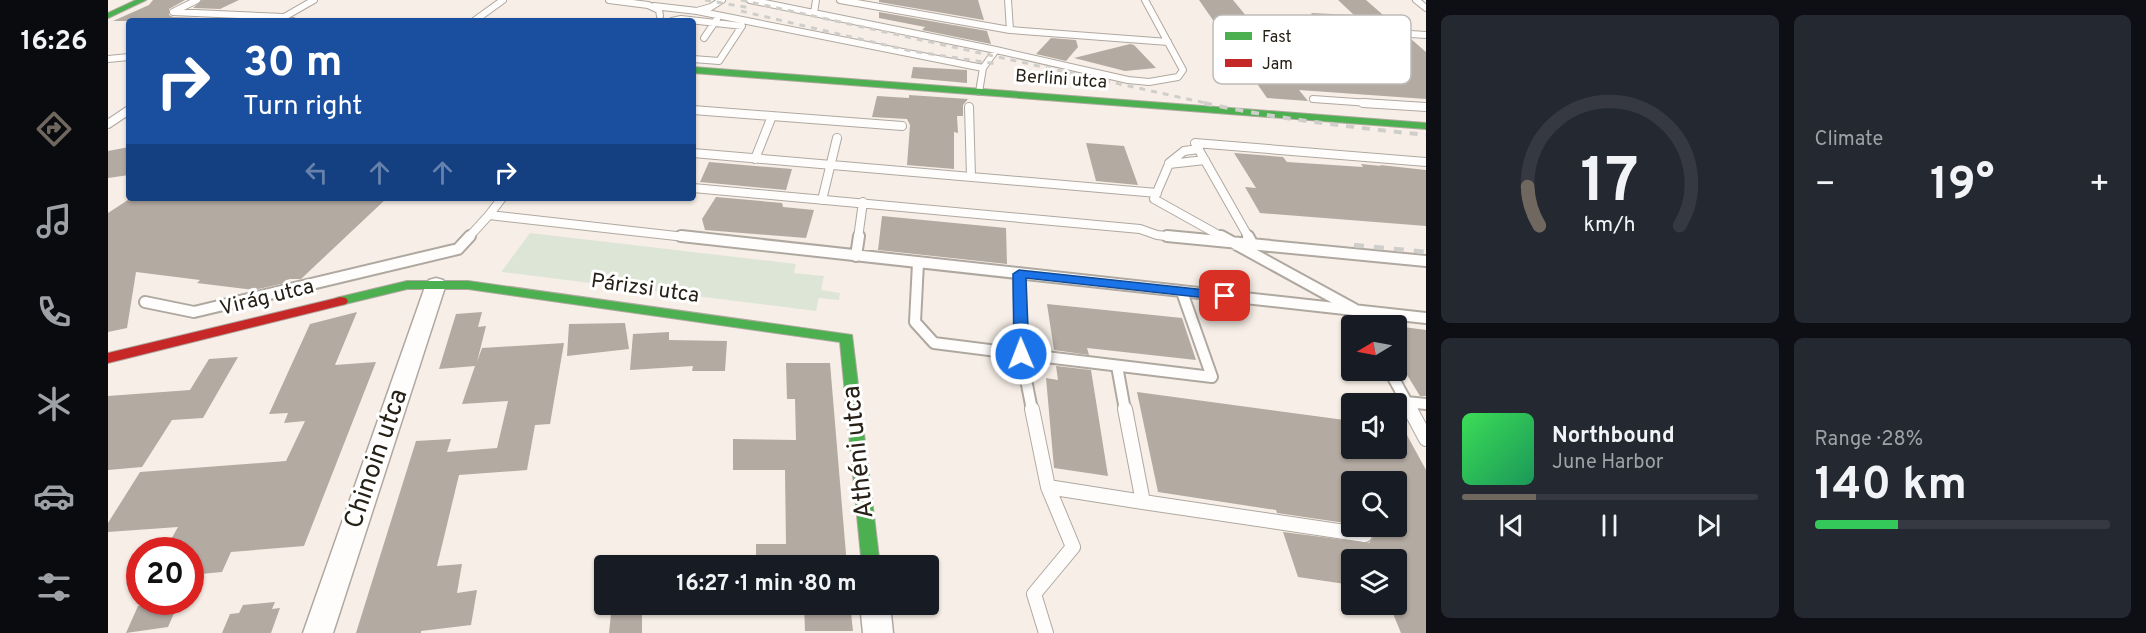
<!DOCTYPE html>
<meta charset="utf-8">
<style>
:root{--surface:#171b24;--page:#242831;--text:#f1f3f6;--muted:#9ea1a6;--line:#363941;--accent:#70685f}
body{margin:0;font-family:Overpass,sans-serif;background:var(--page);color:var(--text);height:100vh;display:flex;flex-direction:column;font-size:22px;white-space:nowrap}
*{box-sizing:border-box;margin:0}
p{font-size:20px;color:var(--muted)}
.icon{flex:none;width:33px;height:33px;fill:none;stroke:currentColor;stroke-width:2;stroke-linecap:round;stroke-linejoin:round}
.map{position:relative;flex:1;overflow:hidden}
.drawer{display:flex;flex-direction:column;gap:15px;padding:15px;background:#0d0f14;width:720px}
.drawer>*{flex:none}
.top-card{position:absolute;left:18px;top:18px;width:570px;height:183px;border-radius:6px;box-shadow:0 2px 4px #0004;background:#1a4fa0;color:#fff;overflow:hidden}
.needle{width:39px;rotate:260deg}
.tools{position:absolute;left:1233px;top:315px;display:grid;gap:12px}
.tools a{display:grid;place-items:center;width:66px;height:66px;border-radius:6px;background:var(--surface);box-shadow:0 2px 4px #0004;font-size:30px}
.speed{position:absolute;left:18px;top:537px;display:flex;gap:12px;font-size:30px;font-weight:700;text-align:center}
.speed>*{display:grid;place-content:center;width:78px;height:78px;border-radius:50%;background:var(--surface);box-shadow:0 2px 4px #0004;line-height:1}
.speed .limit{border:9px solid #d22;background:#fff;color:#111}
.pin{position:absolute;display:grid;place-items:center;width:51px;height:51px;color:#fff;margin:-26px;border-radius:12px;box-shadow:0 3px 9px #0006}
.me{position:absolute;width:66px;margin:-33px;rotate:359deg;stroke-linejoin:round;filter:drop-shadow(0 0 4px #0008)}
.turn{display:flex;align-items:center;gap:21px;height:126px;padding:0 18px;font-size:27px}
.turn .icon{width:78px;height:78px;stroke-width:2.5}
.turn b{display:block;font-size:42px;line-height:51px}
.lanes{display:flex;align-items:center;height:57px;padding:0 18px;background:#0003;justify-content:center;gap:30px;direction:ltr}
.lanes .off{opacity:.35}
.big{font-size:45px;font-weight:700;line-height:1.1}
.drawer .card{flex:1;display:flex;flex-direction:column;justify-content:center;gap:9px;min-width:0;padding:0 21px;border-radius:9px;background:var(--page)}
.drawer .dial{align-items:center;gap:0}
.dial svg{height:156px;overflow:visible;fill:none;stroke:var(--line);stroke-width:7;stroke-linecap:round;text-anchor:middle}
.dial text{fill:var(--text);stroke:none}
.song{display:flex;align-items:center;gap:18px}
.cover{width:72px;height:72px;border-radius:9px;background:linear-gradient(135deg,hsl(130 70% 55%),hsl(150 70% 35%))}
.played{height:6px;border-radius:3px;background:linear-gradient(90deg,var(--accent) 25%,var(--line) 25%)}
.keys{display:flex;justify-content:space-around;direction:ltr}
.heat{display:flex;justify-content:space-between;align-items:center;font-size:33px;direction:ltr}
.charge{height:9px;border-radius:4px;background:linear-gradient(90deg,#34c759 28%,var(--line) 0)}
.drawer .tiles{flex:1;display:grid;gap:15px;grid-template-columns:repeat(2,1fr)}
.trip{position:absolute;left:486px;top:555px;width:345px;height:60px;border-radius:6px;background:var(--surface);box-shadow:0 2px 4px #0004;font-weight:700;line-height:60px;text-align:center}
main{display:flex;flex:1;min-height:0}
.tabs{display:flex;flex-direction:column;width:108px;justify-content:space-around;align-items:center;background:#090b0e;color:var(--muted)}
.tabs .icon{width:42px;height:42px}
.tabs .current{color:var(--accent)}
.tabs b{font-size:27px;color:var(--text)}
.map>svg:first-child{display:block}
.green{fill:#dde5d6}
.building{fill:#b3aaa2}
.lines{fill:none;stroke-linecap:round;stroke-linejoin:round}
.lane-far3-casing{stroke:#afa8a0;stroke-width:8}
.lane-far2-casing{stroke:#afa8a0;stroke-width:10}
.lane-far1-casing{stroke:#afa8a0;stroke-width:14}
.lane-casing{stroke:#afa8a0;stroke-width:16}
.street-casing{stroke:#afa8a0;stroke-width:3}
.fast-casing{stroke:#afa8a0;stroke-width:2}
.jam-casing{stroke:#afa8a0;stroke-width:2}
.lane-far3{stroke:#fefdfb;stroke-width:6}
.lane-far2{stroke:#fefdfb;stroke-width:8}
.lane-far1{stroke:#fefdfb;stroke-width:10}
.lane{stroke:#fefdfb;stroke-width:14}
.street{fill:#fefdfb;fill-rule:evenodd}
.fast{fill:#4caf50;fill-rule:evenodd}
.jam{fill:#c62828;fill-rule:evenodd}
.rail-far2{stroke:#d0cecb;stroke-width:3;stroke-dasharray:6 6;stroke-linecap:butt}
.rail-far1{stroke:#d0cecb;stroke-width:4;stroke-dasharray:8 8;stroke-linecap:butt}
.rail{stroke:#d0cecb;stroke-width:4.5;stroke-dasharray:10 10;stroke-linecap:butt}
.route{fill:#1a73e8;stroke:#114b97;stroke-width:1.5}
.labels{text-anchor:middle;dominant-baseline:central;stroke-width:6;stroke-linejoin:round;paint-order:stroke}
.far-street-label{font-size:18px;fill:#272016;stroke:#fff}
.street-label{font-size:21px;fill:#272016;stroke:#fff}
.near-street-label{font-size:26px;fill:#272016;stroke:#fff}
.key{fill:#fff;stroke:#bebcb9;stroke-width:1.5}
.key-label{font-size:16px;fill:#272016}
</style>
<main>
<nav class="tabs">
<b>16:26</b>
<svg class="icon current" aria-label="directions" viewBox="0 0 24 24"><path d="M12 3l9 9-9 9-9-9zM9 14v-3h6M13 9l2 2-2 2"/></svg>
<svg class="icon" aria-label="music" viewBox="0 0 24 24"><path d="M9 18V5l10-2v13"/><circle cx="6" cy="18" r="3"/><circle cx="16" cy="16" r="3"/></svg>
<svg class="icon" aria-label="phone" viewBox="0 0 24 24"><path d="M5 4h4l2 5-3 2q2 4 5 5l2-3 5 2v4C11 20 4 13 5 4z"/></svg>
<svg class="icon" aria-label="climate" viewBox="0 0 24 24"><path d="M12 3v18M4 7l16 10M4 17L20 7"/></svg>
<svg class="icon" aria-label="car" viewBox="0 0 24 24"><path d="M5 17H2v-5l4-1 3-4h7l3 4 3 1v5h-3M9 17h6M6 11h13"/><circle cx="7" cy="17" r="2"/><circle cx="17" cy="17" r="2"/></svg>
<svg class="icon" aria-label="filters" viewBox="0 0 24 24"><path d="M4 7h16M4 17h16"/><circle cx="9" cy="7" r="2"/><circle cx="15" cy="17" r="2"/></svg>
</nav>
<div class="map">
<svg width="1318" height="633" viewBox="0 0 1318 633">
<rect width="100%" height="100%" fill="#f7efe7"/>
<path class="green" d="M422 233 688 264 686 273 716 276 713 290 732 293 731 300 711 298 708 311 393 272Z"/>
<path class="building" d="M45 0H77L61 9V15L65 17 92 18 86 21H5L41 5Z
M94 0H131L112 9 85 8Z
M771 0H870L876 20 771 2Z
M1091 0H1125L1149 29 1303 39 1318 52V99L1191 90 1200 101 1159 98Z
M1230 0H1258L1290 28 1212 23 1203 13 1246 15Z
M771 12 879 31 883 44 814 30 817 27 771 18Z
M943 38 968 40 970 47 958 61 928 54Z
M1022 44 1026 45 1048 68 1017 71 966 58Z
M805 67 859 70V83L803 78Z
M801 95 860 99 855 105V116H849L850 133 846 132V169L799 165 802 125 799 119 764 117 769 96 801 98Z
M978 143 1016 146 1030 185 988 181Z
M21 147V175L0 178V151Z
M1126 153 1175 157 1179 162 1255 167 1253 164 1273 166 1272 165 1318 170V226L1152 213 1137 187 1148 188Z
M601 162 684 169 678 190 592 182Z
M608 197 674 203 675 207 706 210 698 238 597 230 594 219Z
M23 198H279L193 279H181L177 283 146 290 89 283 92 280 28 272 19 328 0 332V213Z
M774 216 898 228 899 264 770 250Z
M939 304 1074 318 1088 360 979 348 981 355 946 350Z
M249 312 227 365 268 362 196 546 123 552 114 572 82 575V550H57L70 527 0 532V523L32 472 178 461 197 421 176 423 180 413 161 414 202 324Z
M374 312 370 327 378 326 369 362 374 348 456 343 442 424 427 425 419 470 351 475 329 566 354 564 349 593 369 590 363 625 313 631V633H248L308 441 343 439 339 452 389 448 400 401 354 404 367 366 331 369 348 314Z
M517 323 521 349 459 356 461 324Z
M1288 326 1318 330V396H1312L1288 357Z
M561 332V340L619 341 617 371H584L585 366 522 370 525 334Z
M130 357 95 418 64 420 34 467 0 470V396L82 390 101 359Z
M678 363H722L739 566H648V544H678L677 470H625V439L688 440 687 399H679Z
M948 366 983 370 1000 476 946 468 938 378 950 380Z
M1029 392 1244 421V448H1288V415L1318 470V633H1293L1281 604H1288V560H1244V585L1190 577 1175 532 1261 543 1266 536 1265 531 1259 526H1288V482H1244V524L1169 513 1168 510 1050 492Z
M71 602 60 627 18 633 30 606Z
M167 602 164 609 172 608 163 633H114L122 614 131 613 135 605Z
M504 604H534V633H501Z
M696 604H742L745 631H697Z"/>
<g class="lines">
<g class="lane-far3-casing">
<path id="lane-far3" d="M89 0 65 12 176 17
M501 0 540 5 551 10 552 16
M614 0 603 7 589 11 875 68 871 92
M642 0 888 50 875 68
M732 0 902 30
M900 0 902 30 1060 42
M1308 0 1318 8
M546 6 589 11
M706 13 708 0
M185 21 171 20 206 0
M366 21 395 0
M564 21 573 19 634 26 611 61 585 59
M1150 24 1318 35
M596 38 609 19
M888 50 1020 80 1041 82 1070 77 1075 70 1037 0
M0 59 21 57
M1205 99 1276 104"/>
</g>
<g class="lane-far2-casing">
<path id="lane-far2" d="M1255 103 1318 107
M861 107 863 177
M585 110 794 126
M0 124 21 110
M585 153 1049 193
M647 159 664 116
M1097 160 1061 164 1046 199 1116 238
M1061 163 1076 151 1091 149
M585 188 1032 229 1049 235 1074 238
M714 200 729 138
M381 215 394 198
M360 238 381 215 586 238
M750 238 755 202
M1141 238 1087 143 1318 162"/>
</g>
<g class="lane-far1-casing">
<path id="lane-far1" d="M573 236 1318 318
M1059 236 1318 261
M1113 236 1246 309 1255 326
M1140 236 1145 245
M748 256 751 236
M810 263 807 322 826 343 913 354 924 410
M911 274 913 354 1104 377 1074 292
M37 302 86 312 350 249 362 236
M1009 366 1017 410
M1281 370 1303 410
M1298 402 1318 404"/>
</g>
<g class="lane-casing">
<path id="lane" d="M924 409 940 487 1035 502
M1017 409 1035 502 1257 535
M1302 409 1318 439
M938 633 926 594 965 547 940 487"/>
</g>
<g class="street-casing">
<path id="street" d="M328 278 335 280 338 284 225 633H195L318 284 321 280Z
M752 604H782L785 633H755Z"/>
</g>
<g class="fast-casing">
<path id="fast" d="M28 0H38L0 18V13Z
M585 67 1318 123V129L585 73Z
M299 281H360L744 335 772 566H754L732 342 360 289H299L233 305 226 301 228 298Z"/>
</g>
<g class="jam-casing">
<path id="jam" d="M233 297 238 298 240 301 238 304 0 363V353Z"/>
</g>
<use href="#lane-far3" class="lane-far3"/>
<use href="#lane-far2" class="lane-far2"/>
<use href="#lane-far1" class="lane-far1"/>
<use href="#lane" class="lane"/>
<use href="#street" class="street"/>
<use href="#fast" class="fast"/>
<use href="#jam" class="jam"/>
<path class="rail-far2" d="M597 0 642 8
M633 0 1102 104
M633 11 803 51 889 64"/>
<path class="rail-far1" d="M1096 103C1169 119 1243 127 1318 135"/>
<path class="rail" d="M1246 245 1318 252"/>
</g>
<path class="route" d="M911 270 1117 292 1124 296 1117 300 918 278 921 354 913 359 906 354 905 274Z"/>
<g class="labels">
<g class="far-street-label">
<text transform="translate(953 80) rotate(4)">Berlini utca</text>
</g>
<g class="street-label">
<text transform="translate(537 289) rotate(8)">Párizsi utca</text>
<text transform="translate(159 298) rotate(-14)">Virág utca</text>
</g>
<g class="near-street-label">
<text transform="translate(751 452) rotate(-96)">Athéni utca</text>
<text transform="translate(269 459) rotate(-71)">Chinoin utca</text>
</g>
</g>
<rect x="1105" y="15" width="198" height="69" rx="9" class="key"/>
<rect x="1117" y="32" width="27" height="8" fill="#4caf50"/>
<rect x="1117" y="59" width="27" height="8" fill="#c62828"/>
<g class="key-label">
<text x="1154" y="42">Fast</text>
<text x="1154" y="69">Jam</text>
</g>
</svg>
<div class="tools">
<a><svg class="needle" viewBox="-14 -14 28 28"><path d="M0-13l5 13h-10z" fill="#e53935"/><path d="M0 13l5-13h-10z" fill="#9ea1a6"/></svg></a>
<a><svg class="icon" aria-label="sound" viewBox="0 0 24 24"><path d="M4 9h4l5-4v14l-5-4H4zM17 9q2 3 0 6"/></svg></a>
<a><svg class="icon" aria-label="search" viewBox="0 0 24 24"><circle cx="10" cy="10" r="6"/><path d="M15 15l6 6"/></svg></a>
<a><svg class="icon" aria-label="layers" viewBox="0 0 24 24"><path d="M12 4l9 5-9 5-9-5zM3 14l9 5 9-5"/></svg></a>
</div>
<div class="speed"><div class="limit">20</div></div>
<div class="pin" style="left:1117px;top:296px;background:#d93025"><svg class="icon" aria-label="arrive" viewBox="0 0 24 24"><path d="M6 21V4h12l-3 4 3 4H6"/></svg></div>
<svg class="me" style="left:913px;top:354px" viewBox="-20 -20 40 40"><circle r="17" fill="#1a73e8" stroke="#fff" stroke-width="3"/><path d="M0-11L8 9 0 5-8 9z" fill="#fff"/></svg>
<div class="trip">16:27 · 1 min · 80 m</div>
<div class="top-card">
<div class="turn"><svg class="icon" aria-label="right" viewBox="0 0 24 24"><path d="M7 20v-9h11M14 6l5 5-5 5"/></svg><div><b>30 m</b>Turn right</div></div>
<div class="lanes"><svg class="icon off" aria-label="left" viewBox="0 0 24 24"><path d="M17 20v-9H6M10 6l-5 5 5 5"/></svg><svg class="icon off" aria-label="ahead" viewBox="0 0 24 24"><path d="M12 20V5M6 11l6-6 6 6"/></svg><svg class="icon off" aria-label="ahead" viewBox="0 0 24 24"><path d="M12 20V5M6 11l6-6 6 6"/></svg><svg class="icon" aria-label="right" viewBox="0 0 24 24"><path d="M7 20v-9h11M14 6l5 5-5 5"/></svg></div>
</div>
</div>
<section class="drawer">
<div class="tiles">
<div class="card dial"><svg viewBox="0 0 100 80">
<path d="M14 69A42 42 0 1 1 86 69"/>
<path d="M14 69A42 42 0 0 1 8 49" stroke="#70685f"/>
<text x="50" y="56" font-size="32" font-weight="700">17</text>
<text x="50" y="72" font-size="11">km/h</text>
</svg></div>
<div class="card"><p>Climate</p>
<div class="heat"><a>−</a><b class="big">19°</b><a>+</a></div>
</div>
<div class="card">
<div class="song"><i class="cover"></i><div><b>Northbound</b><p>June Harbor</p></div></div>
<div class="played"></div>
<div class="keys"><svg class="icon" aria-label="previous" viewBox="0 0 24 24"><path d="M18 5L8 12l10 7zM5 5v14"/></svg><svg class="icon" aria-label="pause" viewBox="0 0 24 24"><path d="M8 5v14M16 5v14"/></svg><svg class="icon" aria-label="next" viewBox="0 0 24 24"><path d="M6 5l10 7-10 7zM19 5v14"/></svg></div>
</div>
<div class="card"><p>Range · 28%</p><b class="big">140 km</b><div class="charge"></div></div>
</div>
</section>
</main>
